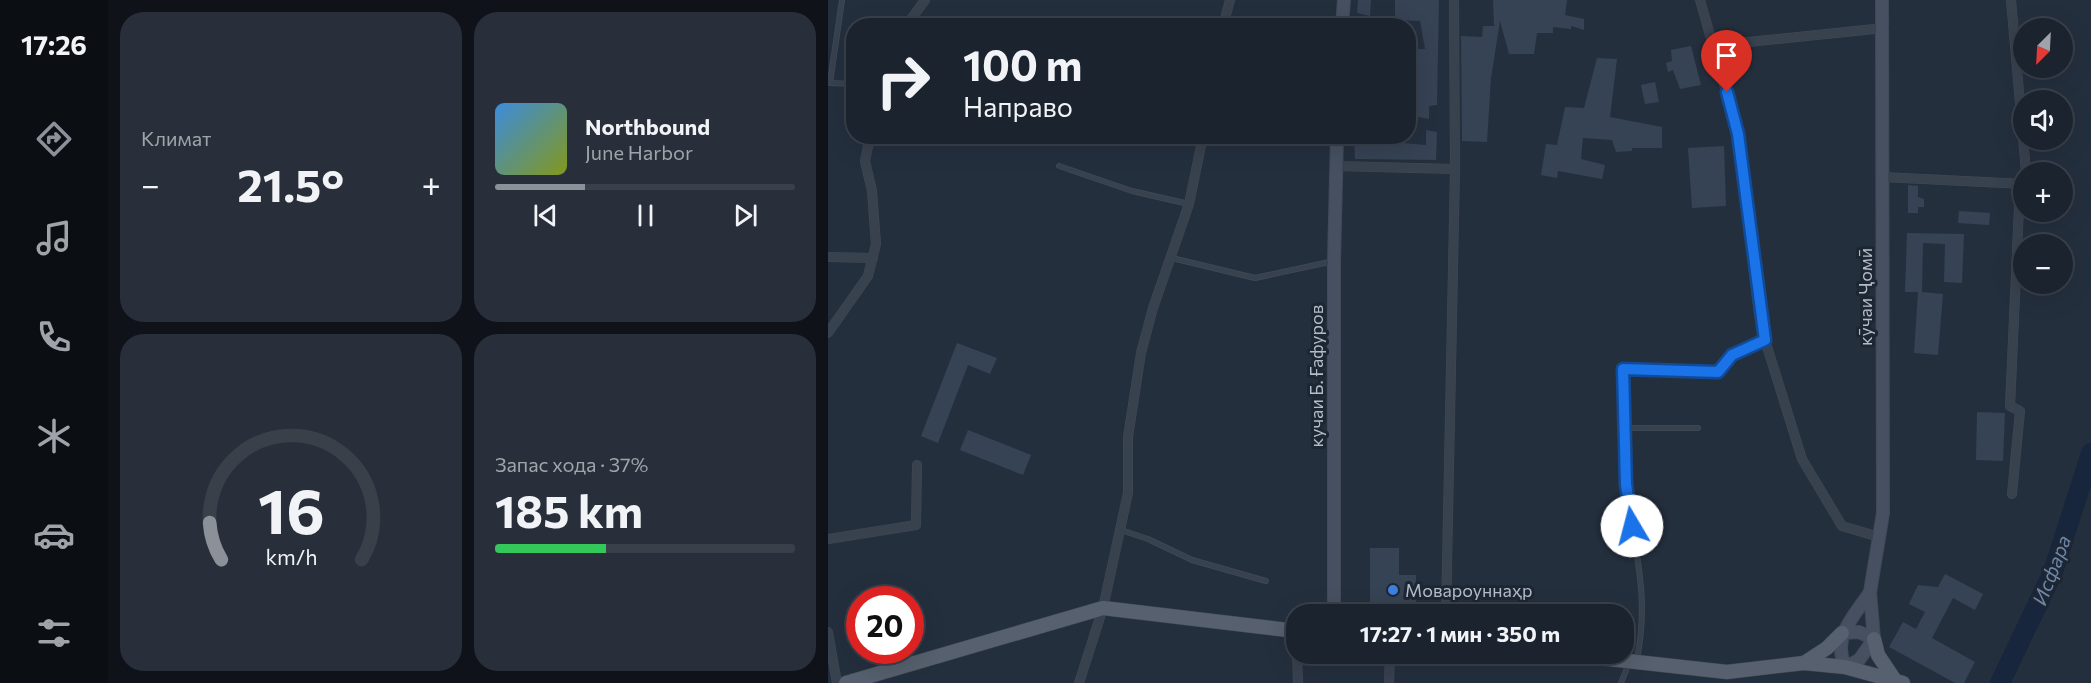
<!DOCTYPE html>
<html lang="ru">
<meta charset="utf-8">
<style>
:root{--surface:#1b232e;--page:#282f3a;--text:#f1f3f6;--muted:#a0a4aa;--line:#39404a;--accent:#8c9099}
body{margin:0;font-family:Commissioner,sans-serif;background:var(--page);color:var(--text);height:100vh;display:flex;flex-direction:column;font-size:22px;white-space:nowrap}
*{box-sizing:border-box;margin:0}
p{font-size:20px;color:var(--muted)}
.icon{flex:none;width:33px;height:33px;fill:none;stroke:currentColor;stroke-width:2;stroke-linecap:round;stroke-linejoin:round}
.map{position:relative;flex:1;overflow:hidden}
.details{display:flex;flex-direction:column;gap:12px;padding:12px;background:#0f1319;width:720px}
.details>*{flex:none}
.banner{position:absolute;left:18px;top:18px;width:570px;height:126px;border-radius:24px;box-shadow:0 6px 24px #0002,0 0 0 2px var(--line);background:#1b232e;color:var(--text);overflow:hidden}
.needle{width:39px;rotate:204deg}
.tools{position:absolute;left:1185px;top:18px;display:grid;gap:12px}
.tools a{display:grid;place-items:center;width:60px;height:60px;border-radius:50%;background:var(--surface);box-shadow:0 6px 24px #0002,0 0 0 2px var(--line);font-size:30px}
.speed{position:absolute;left:18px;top:586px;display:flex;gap:12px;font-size:30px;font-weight:700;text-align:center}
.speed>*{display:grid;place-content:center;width:78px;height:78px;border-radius:50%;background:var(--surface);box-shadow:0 6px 24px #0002,0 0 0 2px var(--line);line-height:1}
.speed .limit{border:9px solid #d22;background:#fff;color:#111}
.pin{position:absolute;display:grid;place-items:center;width:51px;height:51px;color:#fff;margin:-62px -26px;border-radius:50% 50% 50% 0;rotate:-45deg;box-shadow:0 0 6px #0007}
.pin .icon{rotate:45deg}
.me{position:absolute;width:66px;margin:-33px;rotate:352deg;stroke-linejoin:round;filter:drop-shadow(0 0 4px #0008)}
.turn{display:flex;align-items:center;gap:21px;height:126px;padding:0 18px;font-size:27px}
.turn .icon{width:78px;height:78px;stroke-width:2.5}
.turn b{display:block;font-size:42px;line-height:51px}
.big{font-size:45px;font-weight:700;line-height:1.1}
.details .tile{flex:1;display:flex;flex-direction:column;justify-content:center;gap:9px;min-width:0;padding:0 21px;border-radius:24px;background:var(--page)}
.details .dial{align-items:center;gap:0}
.dial svg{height:156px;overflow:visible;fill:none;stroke:var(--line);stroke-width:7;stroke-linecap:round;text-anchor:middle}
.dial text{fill:var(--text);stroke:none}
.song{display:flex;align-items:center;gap:18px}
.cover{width:72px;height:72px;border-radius:9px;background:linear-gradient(135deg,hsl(210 70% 55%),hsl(70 70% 35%))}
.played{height:6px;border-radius:3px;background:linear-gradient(90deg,var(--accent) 30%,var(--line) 30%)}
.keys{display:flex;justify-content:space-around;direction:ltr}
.heat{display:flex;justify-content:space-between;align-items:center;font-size:33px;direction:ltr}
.charge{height:9px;border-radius:4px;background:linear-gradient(90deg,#34c759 37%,var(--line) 0)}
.details .tiles{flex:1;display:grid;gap:12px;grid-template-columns:repeat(2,1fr)}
.trip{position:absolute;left:458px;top:604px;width:348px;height:60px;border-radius:24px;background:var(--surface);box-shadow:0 6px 24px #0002,0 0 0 2px var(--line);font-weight:700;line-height:60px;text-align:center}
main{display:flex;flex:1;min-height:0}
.tabs{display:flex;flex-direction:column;width:108px;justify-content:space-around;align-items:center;background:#0b0e12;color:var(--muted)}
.tabs .icon{width:42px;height:42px}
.tabs .active{color:var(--accent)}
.tabs b{font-size:27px;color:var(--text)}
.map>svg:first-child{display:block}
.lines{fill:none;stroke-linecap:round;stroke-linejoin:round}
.river{stroke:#17263c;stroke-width:20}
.building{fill:#364354}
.lane-casing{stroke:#414a57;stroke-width:6}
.street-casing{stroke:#414a57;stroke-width:10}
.secondary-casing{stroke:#414a57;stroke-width:14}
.primary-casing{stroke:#414a57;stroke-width:15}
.lane{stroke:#38414e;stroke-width:4.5}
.street{stroke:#38414e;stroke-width:9}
.secondary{stroke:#465061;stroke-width:12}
.primary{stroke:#56606e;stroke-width:14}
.route-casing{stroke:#114b97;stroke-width:15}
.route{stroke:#1a73e8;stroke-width:10}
.shop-dot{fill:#3f7fe0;stroke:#1d2633;stroke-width:2}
.labels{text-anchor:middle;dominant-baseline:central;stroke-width:6;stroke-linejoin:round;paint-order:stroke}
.street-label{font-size:18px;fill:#b4bcc9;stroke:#1d2633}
.poi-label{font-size:18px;fill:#b4bcc9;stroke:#1d2633;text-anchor:start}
.water-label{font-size:20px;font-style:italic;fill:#6d86a8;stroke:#1d2633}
</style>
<main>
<nav class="tabs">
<b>17:26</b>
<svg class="icon active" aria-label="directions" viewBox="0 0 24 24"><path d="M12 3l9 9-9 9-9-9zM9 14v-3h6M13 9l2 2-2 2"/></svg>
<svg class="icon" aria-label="music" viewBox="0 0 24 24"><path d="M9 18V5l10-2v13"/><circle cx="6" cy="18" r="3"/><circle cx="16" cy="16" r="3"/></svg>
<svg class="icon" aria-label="phone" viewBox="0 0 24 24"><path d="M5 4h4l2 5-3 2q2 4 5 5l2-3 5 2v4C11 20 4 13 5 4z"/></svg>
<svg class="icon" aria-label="climate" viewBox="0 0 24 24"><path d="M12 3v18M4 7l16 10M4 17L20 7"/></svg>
<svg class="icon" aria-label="car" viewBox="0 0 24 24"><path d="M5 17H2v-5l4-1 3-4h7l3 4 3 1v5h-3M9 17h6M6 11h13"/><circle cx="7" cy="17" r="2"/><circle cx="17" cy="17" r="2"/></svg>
<svg class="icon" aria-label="filters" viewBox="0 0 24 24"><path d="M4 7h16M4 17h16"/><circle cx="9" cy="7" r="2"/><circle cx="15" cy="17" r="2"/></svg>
</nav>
<section class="details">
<div class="tiles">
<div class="tile"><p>Климат</p>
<div class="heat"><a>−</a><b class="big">21.5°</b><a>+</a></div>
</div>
<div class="tile">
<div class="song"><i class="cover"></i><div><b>Northbound</b><p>June Harbor</p></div></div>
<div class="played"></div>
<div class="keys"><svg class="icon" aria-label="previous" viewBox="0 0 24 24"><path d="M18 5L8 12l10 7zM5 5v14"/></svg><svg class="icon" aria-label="pause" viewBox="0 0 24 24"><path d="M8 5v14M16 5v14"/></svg><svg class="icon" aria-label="next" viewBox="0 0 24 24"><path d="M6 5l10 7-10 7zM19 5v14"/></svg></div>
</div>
<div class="tile dial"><svg viewBox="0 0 100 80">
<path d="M14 69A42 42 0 1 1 86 69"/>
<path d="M14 69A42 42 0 0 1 8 50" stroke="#8c9099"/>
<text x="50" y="56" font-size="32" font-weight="700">16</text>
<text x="50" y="72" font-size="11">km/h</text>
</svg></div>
<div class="tile"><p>Запас хода · 37%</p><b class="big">185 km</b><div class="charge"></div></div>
</div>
</section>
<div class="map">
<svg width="1263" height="683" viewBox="0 0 1263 683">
<rect width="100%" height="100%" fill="#242f3e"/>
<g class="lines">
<path class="river" d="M1172 683 1225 572 1263 453"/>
</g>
<path class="building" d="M530 0H543L542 16 529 13Z
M567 0H611L609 105 601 106V119L580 115V49H597L592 21 567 20Z
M665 0H739L737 15 756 19V30L743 26V29L725 27V33H709L706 54H681L672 21 663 78 659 142 634 141 633 36 654 37 655 26H666Z
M863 46 873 85 852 89 845 70 840 72 838 63 844 61 843 50Z
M769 58 789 59 782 117 834 127V148H804V151L788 152 784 140 755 138 753 159 777 165 774 179 730 171 729 178 713 175 718 144 729 145 737 107 756 108Z
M827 82 831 102 817 104 813 85Z
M598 130 609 132 608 160 527 159 526 136H575V143L598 145Z
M896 146 898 206 864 208 860 148Z
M1080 185 1090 186V197L1096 199V207H1090V213H1080Z
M1131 211 1162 213 1161 225 1130 223Z
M1079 233 1136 234 1134 283 1116 282 1117 244 1095 243 1094 292 1115 294 1110 355 1086 353 1090 292H1077Z
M129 343 169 358 162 374 140 365 110 443 93 436Z
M1149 412 1177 413 1175 461 1148 460Z
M140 430 203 455 195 475 132 450Z
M542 548H571V575H588V605L542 604Z
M1117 574 1155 594 1147 610 1125 598 1104 638 1147 662 1136 683H1127L1061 647 1075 622 1088 629 1097 612 1081 604 1090 585 1110 587Z"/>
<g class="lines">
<g class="lane-casing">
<path id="lane" d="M14 0 2 83 26 84
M231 166 304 191 361 204
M344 258 427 278 506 261
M795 428H870
M293 530 320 539 364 560 438 581
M809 659C822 594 806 549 798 485 794 447 795 408 795 369L890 372 904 355 937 340
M793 683 801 663"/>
</g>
<g class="street-casing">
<path id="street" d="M872 0 910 134 931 315 937 340 974 459 1014 526 1051 537
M1183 0 1198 172
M78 26 97 0
M395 26 402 0
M888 50 911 43 1056 28
M507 166 627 169
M1055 177 1196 184
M0 257 45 258
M0 333 40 276 48 244 44 191 37 161 42 136
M1184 494 1192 411 1182 406 1192 185
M0 539 88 525 89 465
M618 615 627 169 626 0
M0 632 9 683
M469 654 470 683
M251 683 275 608 300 493V437L313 353 325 308 361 204 375 136
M561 683 562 654"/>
</g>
<g class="secondary-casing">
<path id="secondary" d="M514 26 516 0
M1042 592C1025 618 1004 636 1017 667L1031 660 1046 639 1042 592 1055 513 1054 0
M506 615V261L509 136
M1014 633 1031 632 1046 639"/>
</g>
<g class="primary-casing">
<path id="primary" d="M1046 639 1050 655 1066 679
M736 654 899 672 976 663 1017 667 1075 683
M976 663 999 648 1014 633
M18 683 275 608 468 631"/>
</g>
<use href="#lane" class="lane"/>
<use href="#street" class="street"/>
<use href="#secondary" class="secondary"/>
<use href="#primary" class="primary"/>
</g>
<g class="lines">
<g class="route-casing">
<path id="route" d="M804 526 798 484 795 369 890 372 904 355 937 340 910 134 899 92"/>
</g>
<use href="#route" class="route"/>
</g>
<circle class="shop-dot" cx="565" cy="590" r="6"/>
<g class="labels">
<g class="street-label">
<text transform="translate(1037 297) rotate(-90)">кӯчаи Ҷомӣ</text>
<text transform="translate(488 376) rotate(-90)">кучаи Б. Ғафуров</text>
</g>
<g class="poi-label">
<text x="577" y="590">Мовароуннаҳр</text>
</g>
<g class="water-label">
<text transform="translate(1223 570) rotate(-69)">Исфара</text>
</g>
</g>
</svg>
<div class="tools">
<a><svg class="needle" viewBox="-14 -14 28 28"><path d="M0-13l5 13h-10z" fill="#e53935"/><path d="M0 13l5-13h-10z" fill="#a0a4aa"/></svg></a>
<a><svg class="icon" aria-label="sound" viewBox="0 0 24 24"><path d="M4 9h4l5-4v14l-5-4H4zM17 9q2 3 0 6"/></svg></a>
<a>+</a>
<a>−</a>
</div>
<div class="speed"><div class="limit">20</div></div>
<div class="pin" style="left:899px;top:92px;background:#d93025"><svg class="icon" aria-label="arrive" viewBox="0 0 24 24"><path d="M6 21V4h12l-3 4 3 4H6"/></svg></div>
<svg class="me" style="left:804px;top:526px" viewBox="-20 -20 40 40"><circle r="19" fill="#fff"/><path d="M0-13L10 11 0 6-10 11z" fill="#1a73e8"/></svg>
<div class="trip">17:27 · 1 мин · 350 m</div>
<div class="banner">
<div class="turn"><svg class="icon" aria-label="right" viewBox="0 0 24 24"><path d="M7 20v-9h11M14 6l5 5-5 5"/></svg><div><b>100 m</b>Направо</div></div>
</div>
</div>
</main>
